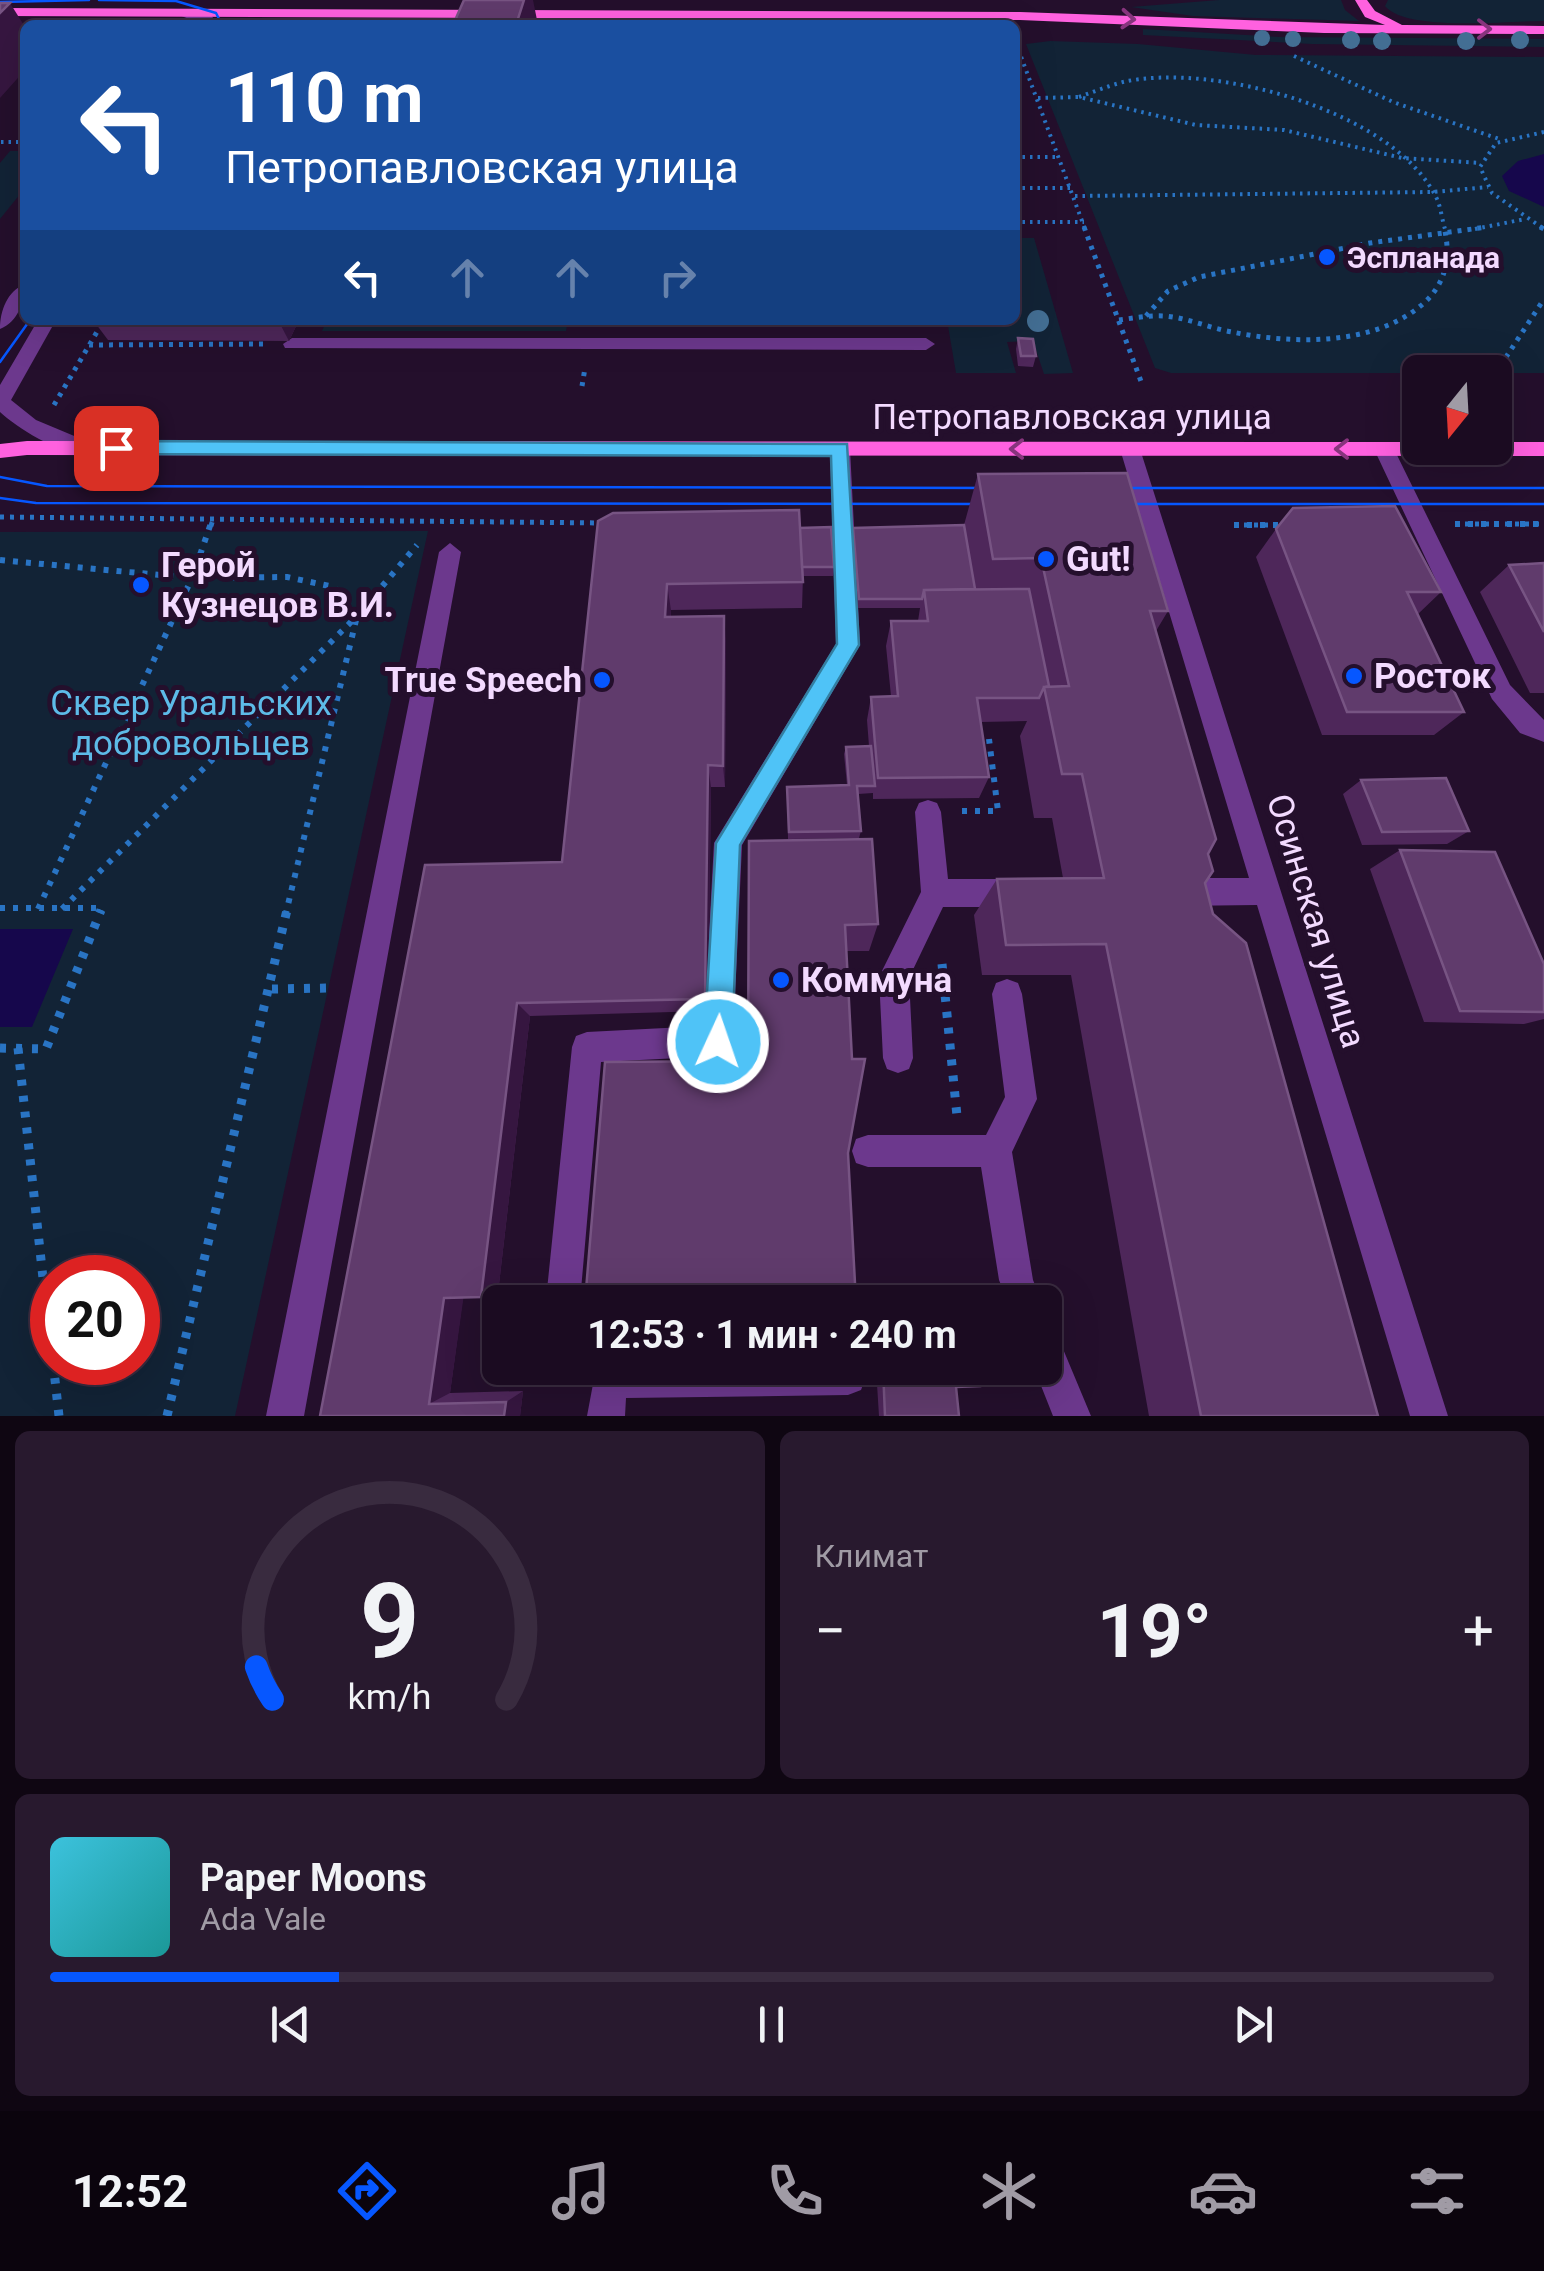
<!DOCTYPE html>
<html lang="ru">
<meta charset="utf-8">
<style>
:root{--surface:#1b0b21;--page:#28192e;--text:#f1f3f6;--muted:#a09ba5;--line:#392b3f;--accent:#0657ff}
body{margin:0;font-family:Roboto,sans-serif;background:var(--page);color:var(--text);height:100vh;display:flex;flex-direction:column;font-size:38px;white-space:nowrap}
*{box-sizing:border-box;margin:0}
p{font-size:32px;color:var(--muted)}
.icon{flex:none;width:55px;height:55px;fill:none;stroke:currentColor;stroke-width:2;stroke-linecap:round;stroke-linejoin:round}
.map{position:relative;height:1416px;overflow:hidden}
.side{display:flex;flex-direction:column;gap:15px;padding:15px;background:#0f0612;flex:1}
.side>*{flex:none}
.banner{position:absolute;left:20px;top:20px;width:1000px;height:305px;border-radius:15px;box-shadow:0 10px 40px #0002,0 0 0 2px var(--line);background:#1a4fa0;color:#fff;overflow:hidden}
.needle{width:65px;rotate:198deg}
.buttons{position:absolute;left:1402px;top:355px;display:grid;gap:20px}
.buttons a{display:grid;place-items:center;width:110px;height:110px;border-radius:15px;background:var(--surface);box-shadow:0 10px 40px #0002,0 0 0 2px var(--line);font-size:50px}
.speed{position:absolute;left:30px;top:1255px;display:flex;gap:20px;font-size:50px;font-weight:700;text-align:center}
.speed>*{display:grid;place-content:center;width:130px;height:130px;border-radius:50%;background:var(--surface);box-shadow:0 10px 40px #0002,0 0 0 2px var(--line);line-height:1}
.speed .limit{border:15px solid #d22;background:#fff;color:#111}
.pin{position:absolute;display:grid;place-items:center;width:85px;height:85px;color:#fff;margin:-42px;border-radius:20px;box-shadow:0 5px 15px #0006}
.me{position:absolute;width:110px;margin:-55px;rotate:3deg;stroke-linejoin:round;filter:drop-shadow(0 0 8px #0008)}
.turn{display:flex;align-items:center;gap:35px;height:210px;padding:0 40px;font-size:45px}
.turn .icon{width:130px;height:130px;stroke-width:2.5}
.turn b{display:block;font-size:70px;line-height:85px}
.lanes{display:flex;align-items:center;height:95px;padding:0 40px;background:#0003;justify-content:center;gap:50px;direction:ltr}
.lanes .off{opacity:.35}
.big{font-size:75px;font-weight:700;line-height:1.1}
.side .widget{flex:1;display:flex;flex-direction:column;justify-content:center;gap:15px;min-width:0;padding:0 35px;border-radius:15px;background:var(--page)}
.side .dial{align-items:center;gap:0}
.dial svg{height:260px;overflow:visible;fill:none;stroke:var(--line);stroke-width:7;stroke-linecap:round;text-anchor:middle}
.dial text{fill:var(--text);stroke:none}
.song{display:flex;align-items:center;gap:30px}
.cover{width:120px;height:120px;border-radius:15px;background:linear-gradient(135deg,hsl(190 70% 55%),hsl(180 70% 35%))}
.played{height:10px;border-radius:5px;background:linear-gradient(90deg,var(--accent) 20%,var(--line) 20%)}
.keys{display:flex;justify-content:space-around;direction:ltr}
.heat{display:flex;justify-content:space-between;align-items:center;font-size:55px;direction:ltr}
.side .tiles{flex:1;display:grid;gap:15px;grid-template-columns:1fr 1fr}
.widget:last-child{grid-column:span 2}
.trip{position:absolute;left:482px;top:1285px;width:580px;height:100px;border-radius:15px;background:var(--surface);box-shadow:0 10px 40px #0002,0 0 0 2px var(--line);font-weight:700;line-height:100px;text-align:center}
.menu{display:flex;height:160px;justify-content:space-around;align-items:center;background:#0b040d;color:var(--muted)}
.menu .icon{width:70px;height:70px}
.menu .current{color:var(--accent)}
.menu b{font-size:45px;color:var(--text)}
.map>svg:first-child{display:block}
.green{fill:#122336;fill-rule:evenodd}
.water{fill:#16074c}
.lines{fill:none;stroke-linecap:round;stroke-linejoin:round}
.path-far3{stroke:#2974c4;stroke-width:4;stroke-dasharray:2.5 5;stroke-linecap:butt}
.path-far2{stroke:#2974c4;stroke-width:5;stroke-dasharray:4 6;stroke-linecap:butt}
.path-far1{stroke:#2974c4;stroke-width:6;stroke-dasharray:5 8;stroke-linecap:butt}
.path{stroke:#2974c4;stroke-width:9;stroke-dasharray:6 10;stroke-linecap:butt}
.minor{fill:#6c388d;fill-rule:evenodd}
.major{fill:#ff61df;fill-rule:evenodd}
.tram{stroke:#0657ff;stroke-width:2.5}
.tree{fill:#436e93}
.wall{fill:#4e275a}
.shaded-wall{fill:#361640}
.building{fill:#603b6c;stroke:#775483;stroke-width:2.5}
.oneway{stroke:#87347d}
.route{fill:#4fc3f7;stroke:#337fa1;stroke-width:2.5}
.poi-dot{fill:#0657ff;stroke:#240f2c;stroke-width:4}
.labels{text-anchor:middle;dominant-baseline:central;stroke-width:10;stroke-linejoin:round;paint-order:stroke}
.far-poi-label{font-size:30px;font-weight:bold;fill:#f3daff;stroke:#240f2c;text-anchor:start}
.street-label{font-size:35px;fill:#f3daff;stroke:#240f2c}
.poi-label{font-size:35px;font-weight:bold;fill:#f3daff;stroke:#240f2c;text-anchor:start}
.park-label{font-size:35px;fill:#5dbbe8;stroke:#240f2c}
</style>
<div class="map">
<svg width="1544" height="1416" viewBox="0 0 1544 1416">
<rect width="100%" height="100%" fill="#240f2c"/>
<path class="green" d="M1219 0H1341L1345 10 1359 21 1193 16 1131 7Z
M1388 0H1544V21C1509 21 1406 32 1385 6Z
M1143 29 1280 37 1544 39V47L1312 44 1143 35Z
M1050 41 1138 44 1256 55 1544 57V373H1171L1155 368 1026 44Z
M10 151H25V188L0 219V163Z
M1015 238H1034L1073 373 1044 374 1033 341 1007 342 1016 373H956L947 320H1015Z
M327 320H568L566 331H322Z
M428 531 235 1416H0V532ZM52 1278H138V1362H52Z"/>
<path class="water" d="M1544 154V207L1509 191 1502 176 1518 161Z
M0 929H73L32 1027H0Z"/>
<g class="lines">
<path class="path-far3" d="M1016 43 1085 229
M1294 56 1393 102 1502 140
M1079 97C1093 92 1108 86 1123 82 1212 62 1395 110 1437 199 1441 208 1442 220 1445 229
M1038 98 1079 97 1196 125 1284 130 1402 158 1481 163
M1544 132 1496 143 1480 167 1492 193 1544 229
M1 142H25
M1015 157H1060
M1015 188H1072
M1075 196 1433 192 1488 187
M1015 222H1084
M1475 229 1525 219"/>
<path class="path-far2" d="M1084 227 1142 384
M1540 227 1544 229
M1146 316 1168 291 1199 277 1370 243 1487 227
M1119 320C1134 318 1150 315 1165 316 1188 318 1209 328 1232 332 1292 344 1374 347 1424 303 1447 282 1451 255 1444 227
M89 345 266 344
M1495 374 1544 299
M582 386 585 368
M54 405 104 320
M0 517 605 523
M1455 524H1544
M1234 525H1288
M211 526 213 519"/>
<path class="path-far1" d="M1455 524H1544
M1234 525H1288
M0 560 192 578 287 577 334 587 357 616 286 913
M962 811H998L989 739
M0 908H102L100 913
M38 909 192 578 211 523
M62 909 357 616 417 545"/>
<path class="path" d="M942 964 957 1116
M272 989 330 988
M0 1048 46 1049 101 910
M18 1048 52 1361
M53 1362 59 1416
M167 1416 287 910"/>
<path class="minor" d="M179 9 211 15 218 25H204L179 15Z
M25 284C25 301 18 322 0 329 0 311 7 291 25 284Z
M38 320H56L11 400 36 420 91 443 94 448 91 453C67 459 18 429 0 412V385Z
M292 338H926L935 344 926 350 285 348 283 344Z
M840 442 850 449 860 645 742 845 733 1041 729 1052 718 1056 601 1062 581 1290 576 1302H552L547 1290 572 1047 576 1036 587 1032 704 1026 714 843 836 644 830 449Z
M1130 442 1140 449 1448 1416H1410L1257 905 1177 906 1167 902 1163 892 1167 882 1177 878H1249L1120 449Z
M1384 442 1394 449 1510 685 1544 720V742L1520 733 1492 699 1374 449Z
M450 543 461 552 304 1416H266L439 552Z
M928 800 937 803 941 812 948 879H1021L1031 883 1035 893 1031 903 1021 907H943L909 978 913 1058 909 1069 898 1073 887 1069 883 1058 879 977 921 892 915 812 919 803Z
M1007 979 1018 983 1022 994 1037 1099 1012 1152 1033 1280 1042 1302H1008L999 1280 981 1167H868L856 1163 852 1151 856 1139 868 1135H986L1005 1097 992 994 996 983Z
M1045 1332 1058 1337 1091 1416H1053L1034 1368H1045Z
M596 1368H862L866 1377 861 1390 848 1395 626 1398 625 1416H587Z"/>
<path class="major" d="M1355 0H1367L1375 11 1402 25 1544 26V34L1324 33 1020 20 0 16V8L1020 12 1385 25 1365 17Z
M27 441 1420 442V448H1495V442H1544V456L27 455 0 458V444Z"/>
<path class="tram" d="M99 0 176 1 216 13 222 25
M0 2 89 0
M0 362 30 320
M0 477 47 486 1004 488
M1104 488H1544
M0 498 36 503 999 504
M1109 504H1544"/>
</g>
<g class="tree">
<circle cx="1262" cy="38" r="8"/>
<circle cx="1351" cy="40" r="9"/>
<circle cx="1520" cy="40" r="9"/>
<circle cx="1293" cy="39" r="8"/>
<circle cx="1382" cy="41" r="9"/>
<circle cx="1466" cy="41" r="9"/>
<circle cx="1038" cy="321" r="11"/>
</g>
<path class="wall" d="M93 320H299L289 341 108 340Z
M1018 338 1036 356 1033 367 1018 366 1016 349Z
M978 474 1168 611 1156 631 1208 854 1205 883 1213 914 1378 1416H1149L1071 975H982L974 915 997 879 1063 878 1052 818H1034L1020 736 1027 721 980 722 989 777 979 798 873 799V793L858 794 861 831 859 838 788 839 787 787 847 785 844 754 846 747 869 746 867 720 871 697 891 696 886 646 891 621H918L920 608H857L852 538 853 528 964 525Z
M598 521 800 528 834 567 833 576H803L802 608 671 610V617L726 641 725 787H711L708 1011 530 1016 498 1293 481 1297H463L450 1393 523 1391 520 1416H320L562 862Z
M1276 529 1441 592 1418 614 1464 712 1434 735H1322L1256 557Z
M1544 563V693H1530L1480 592 1509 565Z
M1361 780 1469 831 1447 844 1362 845 1343 794Z
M749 841 878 924 869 951H846L848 1153 748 1061Z
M1400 850 1544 964V1019L1524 1024 1424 1022 1370 869Z
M876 1368H978L956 1387 959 1416H879Z"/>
<path class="shaded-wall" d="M524 0H533L538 25H516Z
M10 3 25 27V70L0 98V13Z
M278 320H299L289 341Z
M667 584 671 610 670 642 665 617Z
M724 616 726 641 725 787 723 766Z
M708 765 711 787 708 1011 705 999Z
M517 1003 530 1016 498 1293 481 1297Z
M464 1294 450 1393 429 1404 444 1298Z
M523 1391 520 1416H504L506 1402Z"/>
<path class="building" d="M464 0H524L516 25H453Z
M0 3H10L0 13Z
M1018 338 1033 339 1036 356H1021Z
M1127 473 1168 611H1150L1216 839 1208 854 1213 871 1205 883 1213 914 1246 943 1378 1416H1201L1106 944 1006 945 997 879 1104 878 1082 774H1062L1044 687 1069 686 1041 558 993 559 978 474Z
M1395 506 1441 592H1407L1464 712H1347L1276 529 1293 508Z
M799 510 803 582 667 584 665 617 724 616 723 766 708 765 705 999 517 1003 481 1297 444 1298 429 1404 506 1402 504 1416H320L425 865 562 862 598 521 613 513Z
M964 525 975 589 924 590 922 599H859L853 528Z
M831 527 834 567H802L800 528Z
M1544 563V632L1509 565Z
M1029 589 1049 686 1044 687 1039 698H977L989 777 878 778 871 697 898 696 891 621H928L924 590Z
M871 746 875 786H857L861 831 789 832 787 787 849 785 846 747Z
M1446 778 1469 831 1382 832 1361 780Z
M872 839 878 924 845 925 852 1059H865L848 1153 856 1302H585L605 1062 748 1061 749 841Z
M1400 850 1495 852 1544 964V1012L1460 1011Z
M883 1368H978L980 1386 956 1387 959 1416H885Z"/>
<defs><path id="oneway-chevron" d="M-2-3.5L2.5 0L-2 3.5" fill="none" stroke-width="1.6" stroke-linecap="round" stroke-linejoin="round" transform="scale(2.5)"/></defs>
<g class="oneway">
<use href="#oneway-chevron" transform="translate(1128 19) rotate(4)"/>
<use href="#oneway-chevron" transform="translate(1484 29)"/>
<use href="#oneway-chevron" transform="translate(1017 449) rotate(180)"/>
<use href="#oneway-chevron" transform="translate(1342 449) rotate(180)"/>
</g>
<path class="route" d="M116 441 847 444 859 645 740 845 732 1042 728 1051 718 1055 708 1051 704 1042 716 843 837 644 831 456 116 454 106 448Z"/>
<g class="poi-dot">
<circle cx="1327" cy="257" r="10"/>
<circle cx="1046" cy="559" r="10"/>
<circle cx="141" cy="585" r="10"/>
<circle cx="1354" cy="676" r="10"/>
<circle cx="602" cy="680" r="10"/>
<circle cx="781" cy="980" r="10"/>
</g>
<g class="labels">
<g class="far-poi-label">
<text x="1347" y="257">Эспланада</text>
</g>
<g class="street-label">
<text x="1072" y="417">Петропавловская улица</text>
<text transform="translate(1316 921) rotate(73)">Осинская улица</text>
</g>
<g class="poi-label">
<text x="1066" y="559">Gut!</text>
<text x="161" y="565">Герой<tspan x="161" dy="40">Кузнецов В.И.</tspan></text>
<text x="1374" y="676">Росток</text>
<text x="582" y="680" text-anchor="end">True Speech</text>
<text x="801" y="980">Коммуна</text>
</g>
<g class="park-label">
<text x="191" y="703">Сквер Уральских<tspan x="191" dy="40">добровольцев</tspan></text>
</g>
</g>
</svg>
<div class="buttons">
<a><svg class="needle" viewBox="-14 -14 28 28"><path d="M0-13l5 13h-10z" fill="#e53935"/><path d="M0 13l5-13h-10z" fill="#a09ba5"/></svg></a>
</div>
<div class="speed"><div class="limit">20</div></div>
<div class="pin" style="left:116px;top:448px;background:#d93025"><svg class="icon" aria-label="arrive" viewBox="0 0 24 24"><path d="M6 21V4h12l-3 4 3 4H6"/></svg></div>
<svg class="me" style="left:718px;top:1042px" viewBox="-20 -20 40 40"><circle r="17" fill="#4fc3f7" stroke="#fff" stroke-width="3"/><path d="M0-11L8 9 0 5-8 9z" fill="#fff"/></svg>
<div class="trip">12:53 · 1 мин · 240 m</div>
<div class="banner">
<div class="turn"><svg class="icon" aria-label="left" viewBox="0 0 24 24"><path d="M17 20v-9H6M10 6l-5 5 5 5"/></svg><div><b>110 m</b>Петропавловская улица</div></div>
<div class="lanes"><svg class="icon" aria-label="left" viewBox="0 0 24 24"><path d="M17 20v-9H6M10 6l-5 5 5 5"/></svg><svg class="icon off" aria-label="ahead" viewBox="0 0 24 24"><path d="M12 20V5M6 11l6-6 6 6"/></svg><svg class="icon off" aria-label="ahead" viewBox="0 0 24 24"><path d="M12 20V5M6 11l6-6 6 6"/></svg><svg class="icon off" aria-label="right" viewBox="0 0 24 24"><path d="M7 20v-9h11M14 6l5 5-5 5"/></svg></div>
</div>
</div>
<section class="side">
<div class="tiles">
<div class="widget dial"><svg viewBox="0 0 100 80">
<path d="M14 69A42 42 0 1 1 86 69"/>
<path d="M14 69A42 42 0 0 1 9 59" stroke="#0657ff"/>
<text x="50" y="56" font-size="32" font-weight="700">9</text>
<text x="50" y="72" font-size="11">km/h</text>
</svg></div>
<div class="widget"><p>Климат</p>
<div class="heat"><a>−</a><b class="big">19°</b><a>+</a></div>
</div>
<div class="widget">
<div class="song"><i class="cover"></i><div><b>Paper Moons</b><p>Ada Vale</p></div></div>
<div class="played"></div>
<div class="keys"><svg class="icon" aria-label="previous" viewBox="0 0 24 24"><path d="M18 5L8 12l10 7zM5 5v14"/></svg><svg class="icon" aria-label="pause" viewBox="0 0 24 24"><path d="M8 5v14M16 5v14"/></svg><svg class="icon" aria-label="next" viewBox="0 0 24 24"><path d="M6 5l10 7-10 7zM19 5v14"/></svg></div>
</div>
</div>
</section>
<nav class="menu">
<b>12:52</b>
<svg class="icon current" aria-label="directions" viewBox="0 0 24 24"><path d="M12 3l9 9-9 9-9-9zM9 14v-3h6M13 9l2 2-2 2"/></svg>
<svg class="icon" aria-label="music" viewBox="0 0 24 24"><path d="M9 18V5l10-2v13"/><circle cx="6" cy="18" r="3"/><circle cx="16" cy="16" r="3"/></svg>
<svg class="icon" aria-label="phone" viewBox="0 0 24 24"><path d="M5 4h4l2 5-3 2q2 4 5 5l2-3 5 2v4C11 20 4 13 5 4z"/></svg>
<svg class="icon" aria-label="climate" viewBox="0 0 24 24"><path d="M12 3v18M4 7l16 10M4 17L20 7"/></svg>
<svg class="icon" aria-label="car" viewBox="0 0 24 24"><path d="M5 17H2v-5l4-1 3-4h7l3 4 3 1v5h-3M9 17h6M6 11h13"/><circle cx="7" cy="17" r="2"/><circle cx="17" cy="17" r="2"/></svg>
<svg class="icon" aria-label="filters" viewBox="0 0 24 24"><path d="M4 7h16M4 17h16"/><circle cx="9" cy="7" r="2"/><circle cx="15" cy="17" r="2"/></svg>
</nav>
